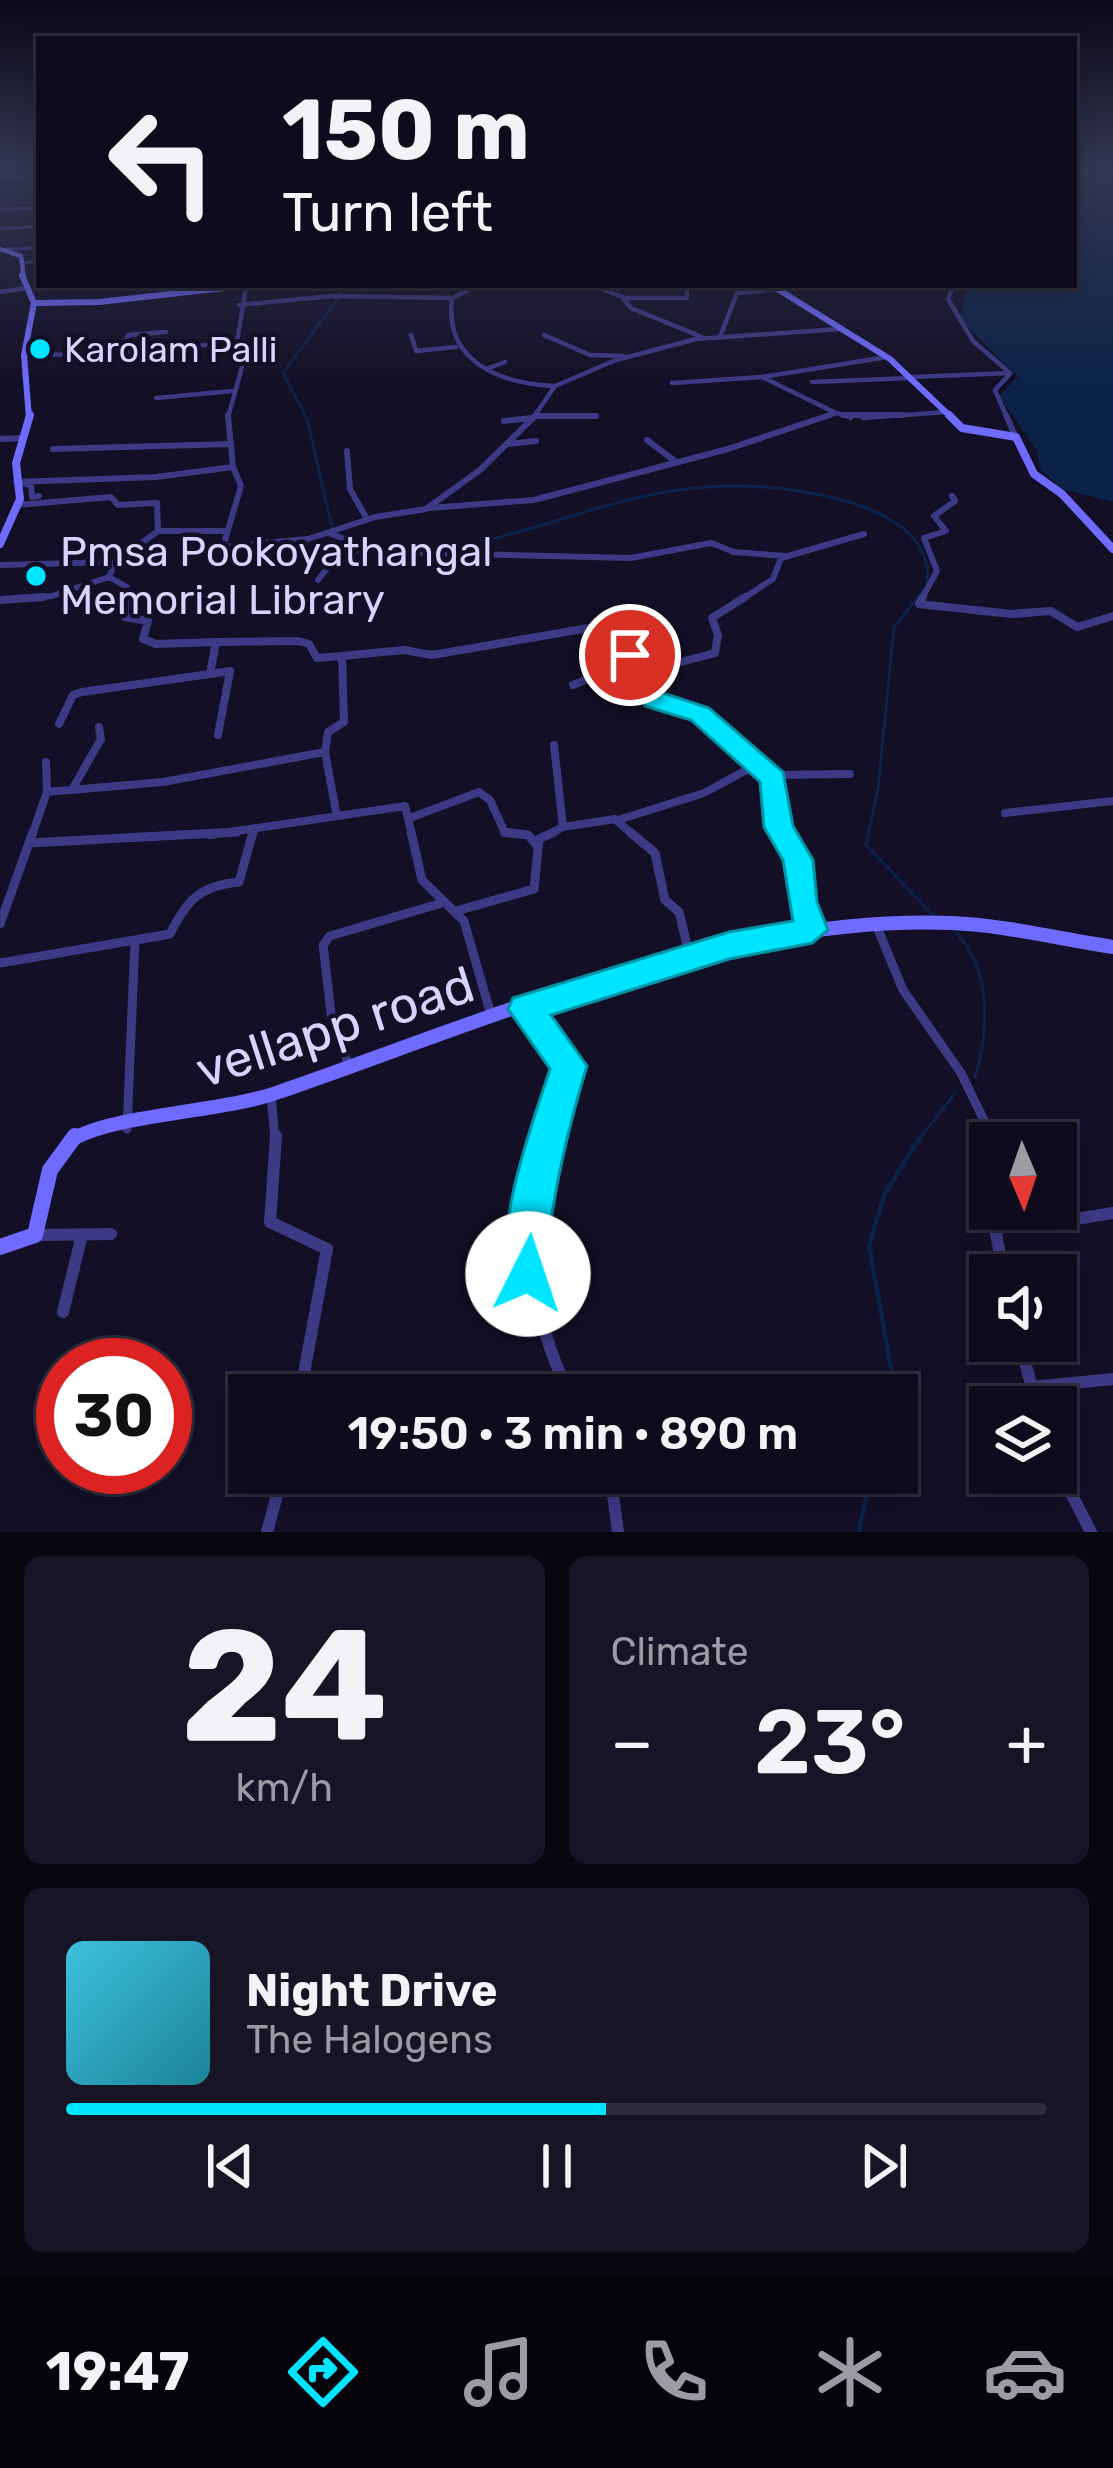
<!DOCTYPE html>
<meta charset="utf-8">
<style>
:root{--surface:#0e0b1c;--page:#171425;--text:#f1f3f6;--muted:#9b9ba3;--line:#2e2b3b;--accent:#00e5ff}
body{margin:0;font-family:Rubik,sans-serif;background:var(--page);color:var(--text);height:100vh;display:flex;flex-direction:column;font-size:45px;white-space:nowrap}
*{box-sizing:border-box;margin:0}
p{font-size:39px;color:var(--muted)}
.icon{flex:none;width:66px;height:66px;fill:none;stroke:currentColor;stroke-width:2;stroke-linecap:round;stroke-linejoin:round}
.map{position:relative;height:1532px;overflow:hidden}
.details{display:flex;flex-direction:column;gap:24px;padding:24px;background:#08060f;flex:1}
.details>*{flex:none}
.banner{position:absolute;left:36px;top:36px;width:1041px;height:252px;border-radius:0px;box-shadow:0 6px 18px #0003,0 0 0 3px var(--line);background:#0e0b1c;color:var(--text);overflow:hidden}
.needle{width:78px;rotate:178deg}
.controls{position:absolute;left:969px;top:1122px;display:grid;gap:24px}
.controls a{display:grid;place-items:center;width:108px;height:108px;border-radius:0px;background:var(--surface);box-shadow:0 6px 18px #0003,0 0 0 3px var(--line);font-size:60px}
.speed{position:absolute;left:36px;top:1338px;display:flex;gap:24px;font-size:60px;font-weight:700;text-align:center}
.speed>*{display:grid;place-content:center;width:156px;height:156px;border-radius:50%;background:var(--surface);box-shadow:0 6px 18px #0003,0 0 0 3px var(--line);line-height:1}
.speed .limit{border:18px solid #d22;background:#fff;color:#111}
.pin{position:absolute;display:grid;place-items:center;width:102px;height:102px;color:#fff;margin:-51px;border:6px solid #fff;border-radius:50%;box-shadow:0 3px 12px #0007}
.me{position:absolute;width:132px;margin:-66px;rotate:4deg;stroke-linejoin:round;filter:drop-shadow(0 0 9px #0008)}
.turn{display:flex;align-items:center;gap:42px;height:252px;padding:0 48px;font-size:54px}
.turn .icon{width:156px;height:156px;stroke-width:2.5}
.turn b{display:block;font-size:84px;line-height:102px}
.big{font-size:90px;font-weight:600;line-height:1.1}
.details .widget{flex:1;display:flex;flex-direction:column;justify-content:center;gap:18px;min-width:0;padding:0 42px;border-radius:18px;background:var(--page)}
.details .dial{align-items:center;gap:0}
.dial b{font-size:156px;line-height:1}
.song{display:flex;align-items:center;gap:36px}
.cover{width:144px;height:144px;border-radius:18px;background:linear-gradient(135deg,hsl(190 70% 55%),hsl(190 70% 35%))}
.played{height:12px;border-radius:6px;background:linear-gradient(90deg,var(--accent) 55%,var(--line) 55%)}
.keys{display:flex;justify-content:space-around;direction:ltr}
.heat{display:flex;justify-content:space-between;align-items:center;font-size:66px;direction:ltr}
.details .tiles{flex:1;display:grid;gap:24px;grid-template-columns:1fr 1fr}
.widget:last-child{grid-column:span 2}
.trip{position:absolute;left:228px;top:1374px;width:690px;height:120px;border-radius:0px;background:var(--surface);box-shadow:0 6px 18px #0003,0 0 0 3px var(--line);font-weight:600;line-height:120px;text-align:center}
.tabs{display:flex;height:192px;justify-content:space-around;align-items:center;background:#06040b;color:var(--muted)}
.tabs .icon{width:84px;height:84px}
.tabs .current{color:var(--accent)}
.tabs b{font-size:54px;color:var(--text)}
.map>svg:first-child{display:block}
.water{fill:#0c2248}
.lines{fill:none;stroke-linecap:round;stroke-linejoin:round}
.stream-far1{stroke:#0c2248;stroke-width:3}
.stream{stroke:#0c2248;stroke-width:4.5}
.street-far5{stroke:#3d3a85;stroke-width:3}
.street-far4{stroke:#3d3a85;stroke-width:4.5}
.street-far3{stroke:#3d3a85;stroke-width:6}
.street-far2{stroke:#3d3a85;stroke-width:8}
.street-far1{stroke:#3d3a85;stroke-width:9}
.street{stroke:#3d3a85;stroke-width:12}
.secondary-far4{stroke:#6f6bff;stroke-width:4.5}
.secondary-far3{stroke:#6f6bff;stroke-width:6}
.secondary-far2{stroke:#6f6bff;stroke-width:8}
.secondary-far1{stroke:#6f6bff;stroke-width:14}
.secondary{stroke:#6f6bff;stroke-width:16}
.route{fill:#00e5ff;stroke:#0095a6;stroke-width:3}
.poi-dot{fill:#00e5ff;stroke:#130f26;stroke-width:4.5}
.labels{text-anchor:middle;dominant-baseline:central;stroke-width:9;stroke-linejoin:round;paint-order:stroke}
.far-poi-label{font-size:36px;fill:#d9d4ff;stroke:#130f26;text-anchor:start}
.poi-label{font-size:42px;fill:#d9d4ff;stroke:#130f26;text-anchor:start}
.near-street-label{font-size:51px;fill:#d9d4ff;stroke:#130f26}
</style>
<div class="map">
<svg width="1113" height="1532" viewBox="0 0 1113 1532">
<rect width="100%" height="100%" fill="#130f26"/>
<path class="water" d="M1074 169H1113V502L1061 489 1040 468 1036 449 999 396 1018 377 960 319 968 285H1074Z"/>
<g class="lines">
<path class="stream-far1" d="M332 527 307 419 283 373 341 294 334 285
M437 551C570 528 656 468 798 491 828 496 859 502 886 517 912 531 931 553 927 583
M923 591 894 627 878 789 866 845 934 916
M956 933C992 971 989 1030 975 1077
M919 1139 956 1092"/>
<path class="stream" d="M896 1395 869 1246 884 1195 921 1136
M859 1532 871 1473"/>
<path class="street-far5" d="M0 178 39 175
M0 209 39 208
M0 229 39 226
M7 249 39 248
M22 263 39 261"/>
<path class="street-far4" d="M591 285 623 297
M686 285 687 298H623L631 308 702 337
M0 292 28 288
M452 298 475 287 527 285
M239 305 332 296 452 298C444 361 498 383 553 386
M411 335 416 351 456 347
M544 335 590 355 623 356
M720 337 737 293 778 289
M99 353 101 346 126 341 128 335 166 332
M24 355 113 354 237 342
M486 369 505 362
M912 377 1010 373 973 341 948 299 954 285
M812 382 911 378
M672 383 762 377
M156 398 232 391
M836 413 762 377 887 357
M537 416H596
M228 418 243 363 237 342 246 288
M533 418 555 386 616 360 696 339 840 329
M821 418 837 413 851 418
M863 418 946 412
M1007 418 995 390 1010 374"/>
<path class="street-far3" d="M843 415H903
M1006 415 1015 436
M537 416H596
M504 421 532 418
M0 439 24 438
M647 440 675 461
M508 444 536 441
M53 449 231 444
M347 451 350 489 367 519
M233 467 241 486 223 547 308 539 375 517 426 509 480 470 536 415
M16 482 156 477 233 467 228 415
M24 483 31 486 32 497 39 496
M17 505 111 497 118 505 157 503 158 531
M430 508 534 500 728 449 830 415
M328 533 383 552 631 558 711 543 734 552 785 556
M115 562 109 577 127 587 126 600
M0 565 115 562 158 531H227
M318 580 333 561 360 549
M4 600 52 596 109 577
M741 600 773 579 781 558 864 534
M921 600 937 571 924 538 946 531 934 516 955 501 952 496"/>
<path class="street-far2" d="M126 597 125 617 148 621 143 639 156 644 216 642 210 674 230 671 218 735
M923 597 919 604 1011 614 1051 611 1077 627 1113 616
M0 600 43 597
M216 642 298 641 309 644 317 658 342 656 344 722 328 732 325 752 336 812
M342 656 404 650 432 655 612 624 654 700 682 704 700 714 773 779 783 835
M643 672 715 653 718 635 712 618 745 597
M573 685 605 672 621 678 645 676
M59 724 73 695 82 692 210 674
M554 745 563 827 615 819 633 835
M772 775 850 774
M73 788 101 739 99 727
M47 792 163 782 325 752
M1005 813 1113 801
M410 818 479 792 490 800 505 833 525 835
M618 820 704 793 754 766
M32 835 47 792 46 762
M210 835 405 806 412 835
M252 835 254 828
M548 835 563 827"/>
<path class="street-far1" d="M33 832 29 843 237 832
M411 832 422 880 464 921 491 1015
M504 832 528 835 537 845
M630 832 655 853 665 900 679 912 690 957
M782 832C800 864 800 896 813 930
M456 911 534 889 539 839 554 832
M0 924 29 843
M877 927 903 990 961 1073 993 1139
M135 940 170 934C187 900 199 886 239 882L253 832
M0 963 135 940 127 1129
M525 1008 569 1066 546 1139
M349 1067 331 1013 323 945 330 936 442 903
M271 1095 275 1139"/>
<path class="street" d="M276 1136 270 1222 327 1249 300 1395
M547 1136C520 1227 528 1311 570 1395
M991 1136 995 1143
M1053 1209 1076 1219 1113 1213
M36 1235 111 1234
M1004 1275 995 1229 1063 1215
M63 1312 82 1235
M1019 1341 1032 1387
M1037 1407 1032 1387 1113 1379
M1056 1464 1091 1532
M610 1473 618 1532
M267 1532 283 1473"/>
<path class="secondary-far4" d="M0 249 21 256 24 278"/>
<path class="secondary-far3" d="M22 275 34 303 24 355 29 418
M771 285 890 359 952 418
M34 303 99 302 251 285"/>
<path class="secondary-far2" d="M949 415 962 428 1016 437 1034 474 1062 494 1113 549
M0 544 20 499 16 463 30 415"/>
<path class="secondary-far1" d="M73 1139C117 1114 221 1112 276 1093 485 1021 726 914 951 923 1004 925 1060 939 1113 947"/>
<path class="secondary" d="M0 1247 35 1235 50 1170 75 1136"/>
</g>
<linearGradient id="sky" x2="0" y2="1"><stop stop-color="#0a0815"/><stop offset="0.44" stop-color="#333752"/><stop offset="1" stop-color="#333752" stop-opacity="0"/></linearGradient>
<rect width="1113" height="383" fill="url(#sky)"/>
<path class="route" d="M630 648 639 650 663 693 709 708 783 772 793 826 813 860 817 902 828 930 812 943 729 959 551 1015 587 1066C572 1115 560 1163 552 1214 547 1239 552 1265 542 1289L528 1295 513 1289C490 1233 532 1125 550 1069L508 1009 513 998 729 932 793 921 783 860 764 827 760 782 691 720 645 706 618 655Z"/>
<g class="poi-dot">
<circle cx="40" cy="349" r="12"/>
<circle cx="36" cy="576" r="12"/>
</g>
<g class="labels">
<g class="far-poi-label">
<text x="64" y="349">Karolam Palli</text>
</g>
<g class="poi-label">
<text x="60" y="552">Pmsa Pookoyathangal<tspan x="60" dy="48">Memorial Library</tspan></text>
</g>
<g class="near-street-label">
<text transform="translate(335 1027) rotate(-18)">vellapp road</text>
</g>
</g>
</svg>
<div class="controls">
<a><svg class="needle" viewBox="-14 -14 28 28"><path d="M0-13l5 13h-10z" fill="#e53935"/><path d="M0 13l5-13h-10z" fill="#9b9ba3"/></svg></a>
<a><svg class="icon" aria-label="sound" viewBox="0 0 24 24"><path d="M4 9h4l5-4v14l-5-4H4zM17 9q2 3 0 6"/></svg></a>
<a><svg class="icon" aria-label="layers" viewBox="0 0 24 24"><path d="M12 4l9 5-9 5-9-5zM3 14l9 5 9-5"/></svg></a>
</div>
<div class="speed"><div class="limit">30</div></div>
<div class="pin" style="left:630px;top:655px;background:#d93025"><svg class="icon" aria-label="arrive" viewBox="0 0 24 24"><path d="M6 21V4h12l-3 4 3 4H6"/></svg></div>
<svg class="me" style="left:528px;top:1274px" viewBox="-20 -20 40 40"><circle r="19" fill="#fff"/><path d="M0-13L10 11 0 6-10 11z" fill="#00e5ff"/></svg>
<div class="trip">19:50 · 3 min · 890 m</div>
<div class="banner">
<div class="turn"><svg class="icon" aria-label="left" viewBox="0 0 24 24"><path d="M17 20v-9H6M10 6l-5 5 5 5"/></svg><div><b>150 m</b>Turn left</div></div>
</div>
</div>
<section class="details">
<div class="tiles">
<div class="widget dial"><b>24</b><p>km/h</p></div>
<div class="widget"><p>Climate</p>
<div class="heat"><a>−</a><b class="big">23°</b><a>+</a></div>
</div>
<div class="widget">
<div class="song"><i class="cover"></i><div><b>Night Drive</b><p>The Halogens</p></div></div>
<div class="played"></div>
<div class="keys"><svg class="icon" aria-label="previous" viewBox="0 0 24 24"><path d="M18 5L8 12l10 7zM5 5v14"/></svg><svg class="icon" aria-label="pause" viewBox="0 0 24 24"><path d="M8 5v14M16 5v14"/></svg><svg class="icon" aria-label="next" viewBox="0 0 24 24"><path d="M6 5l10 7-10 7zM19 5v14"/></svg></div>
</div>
</div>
</section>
<nav class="tabs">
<b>19:47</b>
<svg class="icon current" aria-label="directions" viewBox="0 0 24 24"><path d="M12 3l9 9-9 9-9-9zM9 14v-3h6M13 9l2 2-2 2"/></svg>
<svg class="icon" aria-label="music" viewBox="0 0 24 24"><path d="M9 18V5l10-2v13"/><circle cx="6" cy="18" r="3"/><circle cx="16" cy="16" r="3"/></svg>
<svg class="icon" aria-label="phone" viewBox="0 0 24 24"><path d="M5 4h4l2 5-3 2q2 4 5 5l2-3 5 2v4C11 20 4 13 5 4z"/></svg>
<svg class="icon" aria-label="climate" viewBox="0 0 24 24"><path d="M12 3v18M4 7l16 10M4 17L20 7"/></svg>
<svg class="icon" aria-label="car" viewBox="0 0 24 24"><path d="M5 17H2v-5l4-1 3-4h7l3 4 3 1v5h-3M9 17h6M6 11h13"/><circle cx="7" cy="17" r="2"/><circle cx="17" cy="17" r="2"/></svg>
</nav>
